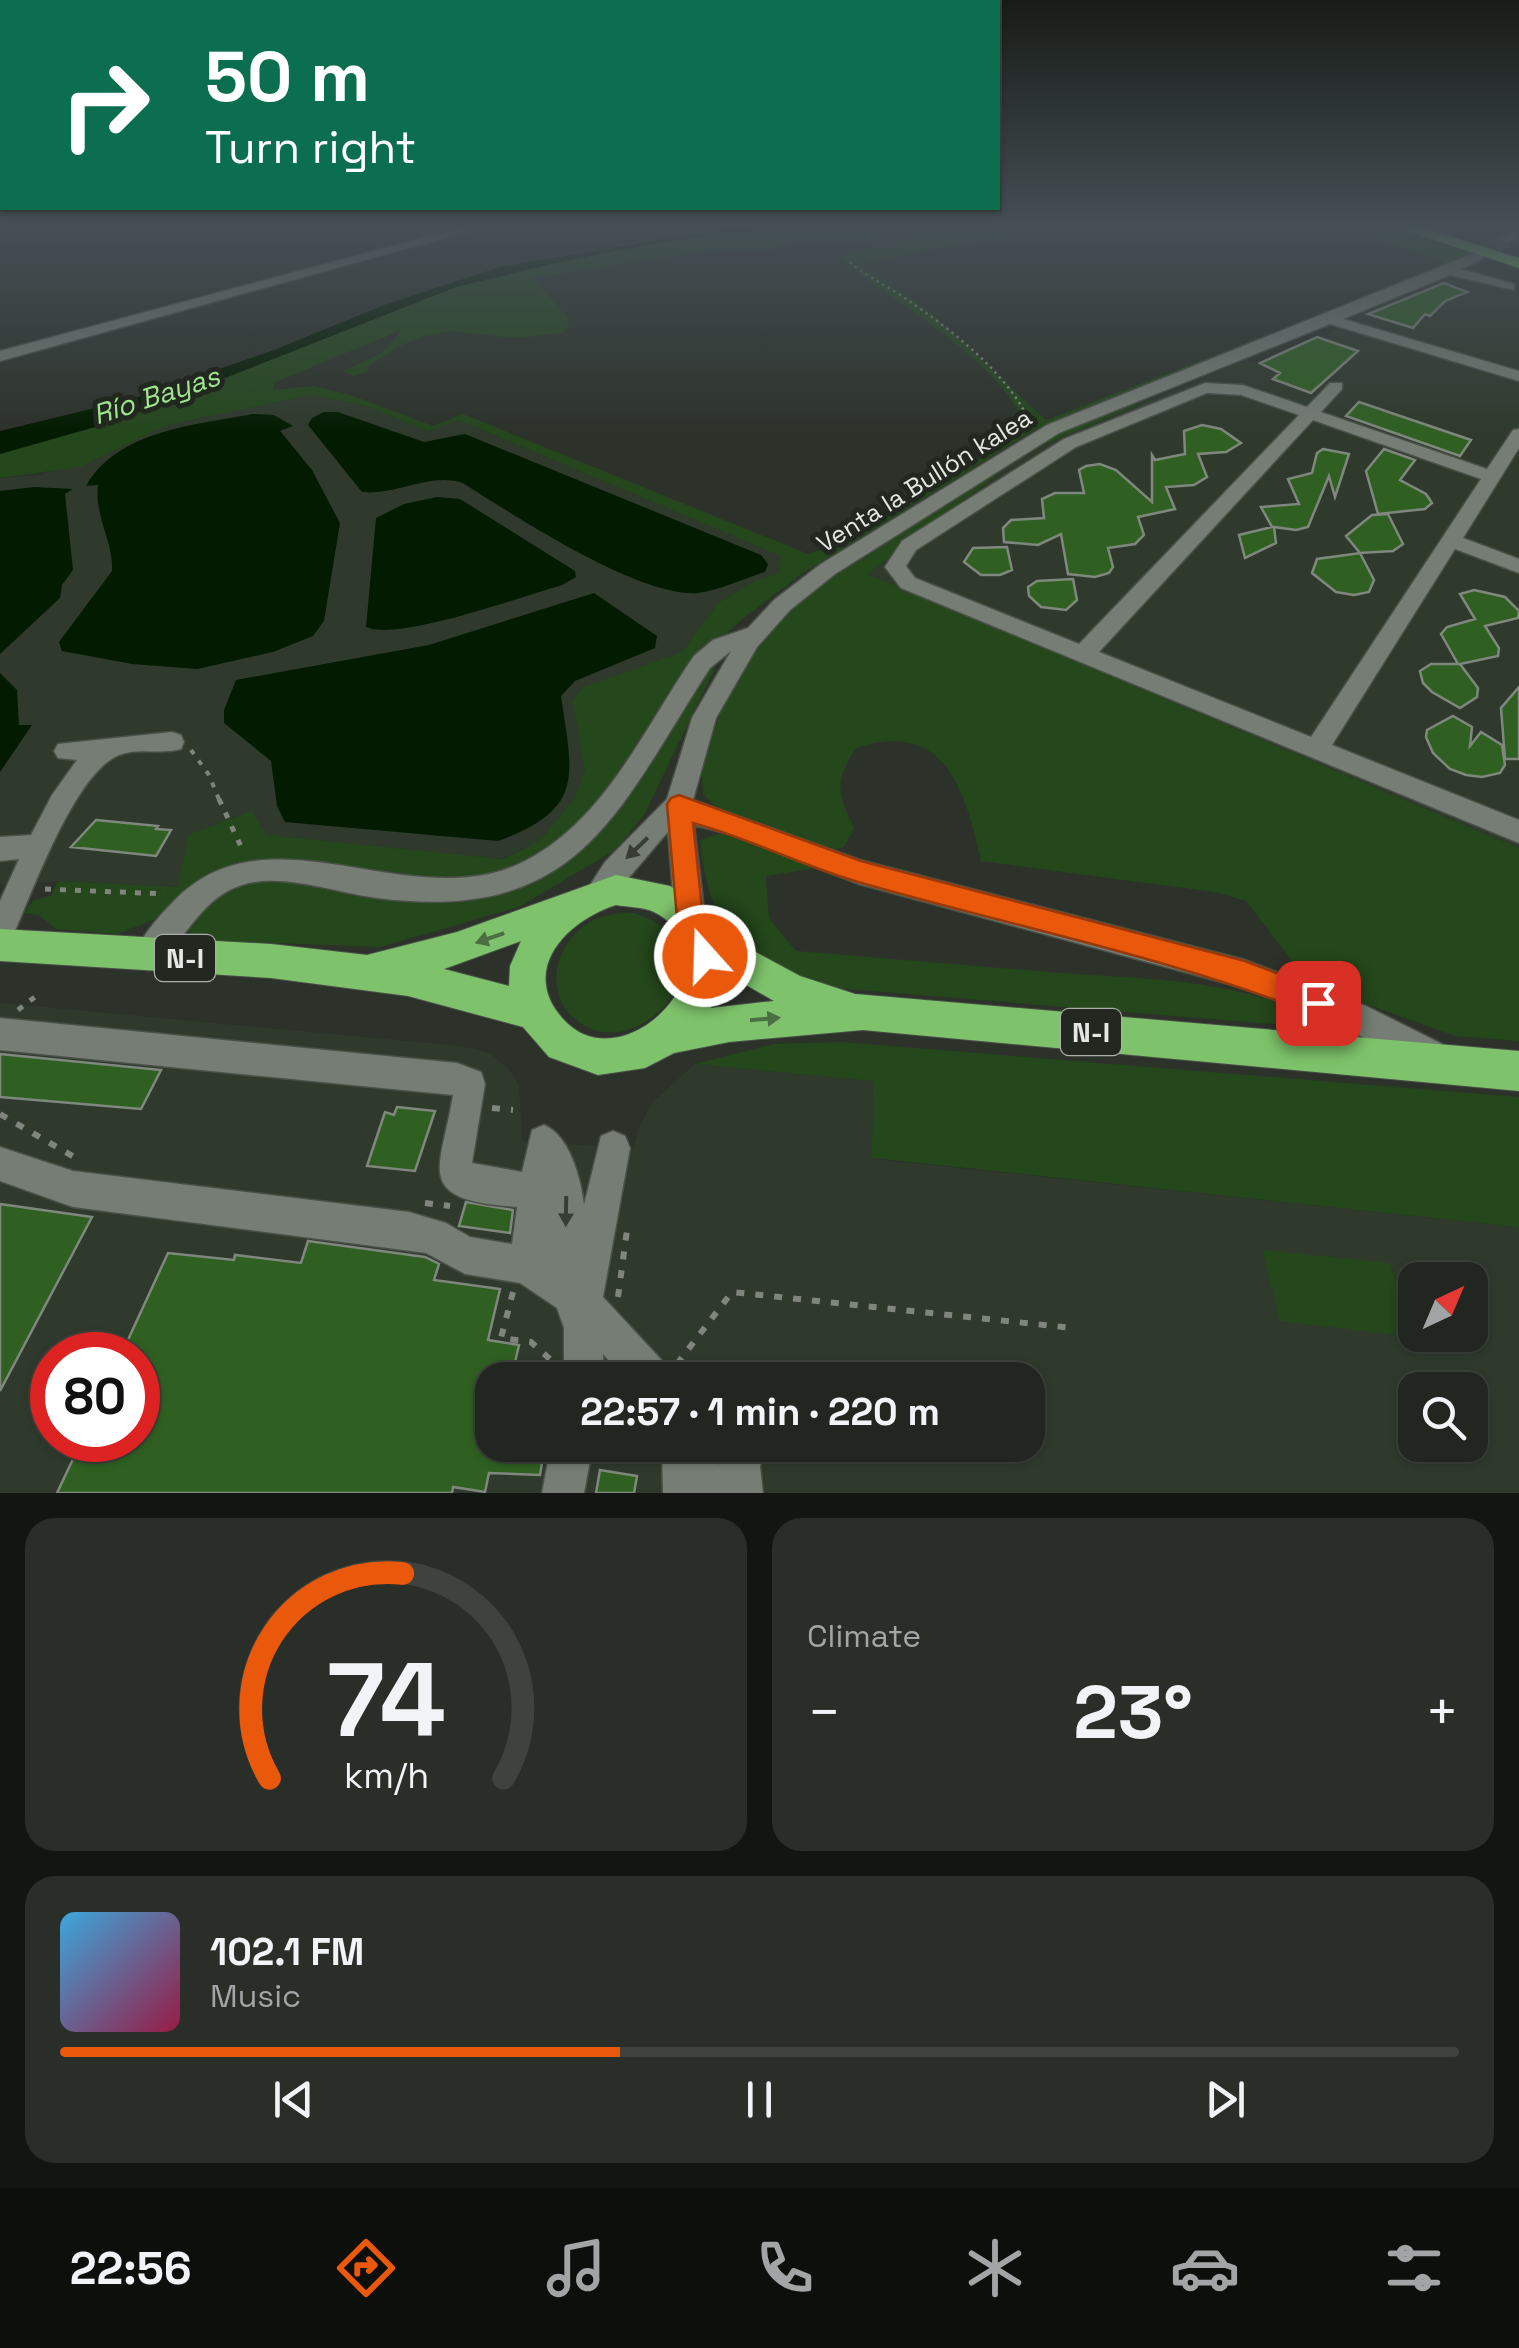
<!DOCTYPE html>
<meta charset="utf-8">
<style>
:root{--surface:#212620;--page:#292e29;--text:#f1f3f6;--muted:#a2a5a5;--line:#3e433e;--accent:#ea580c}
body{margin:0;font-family:"Space Grotesk",sans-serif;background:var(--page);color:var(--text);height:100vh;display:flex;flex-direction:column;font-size:38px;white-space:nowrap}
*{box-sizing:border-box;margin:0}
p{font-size:32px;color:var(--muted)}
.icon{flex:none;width:55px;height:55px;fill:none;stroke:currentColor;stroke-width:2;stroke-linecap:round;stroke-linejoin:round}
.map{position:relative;height:1493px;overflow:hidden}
.drawer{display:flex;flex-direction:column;gap:25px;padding:25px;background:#121512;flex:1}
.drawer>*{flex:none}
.hud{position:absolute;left:0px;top:0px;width:1000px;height:210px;box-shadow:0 2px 8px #0004,0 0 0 2px var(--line);background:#0b6e4f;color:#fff;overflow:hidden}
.needle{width:65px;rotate:44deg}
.fabs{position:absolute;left:1398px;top:1262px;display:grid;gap:20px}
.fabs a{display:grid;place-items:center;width:90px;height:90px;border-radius:20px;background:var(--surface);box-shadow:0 2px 8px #0004,0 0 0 2px var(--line);font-size:50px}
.speed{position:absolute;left:30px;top:1332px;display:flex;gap:20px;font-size:50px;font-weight:700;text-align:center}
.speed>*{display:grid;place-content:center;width:130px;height:130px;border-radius:50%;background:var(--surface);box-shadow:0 2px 8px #0004,0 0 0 2px var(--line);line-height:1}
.speed .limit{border:15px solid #d22;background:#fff;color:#111}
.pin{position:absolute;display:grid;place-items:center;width:85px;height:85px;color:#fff;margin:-42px;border-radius:20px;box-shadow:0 5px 15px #0006}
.me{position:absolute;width:110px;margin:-55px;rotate:340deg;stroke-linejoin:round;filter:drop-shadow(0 0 8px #0008)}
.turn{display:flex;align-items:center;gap:35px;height:210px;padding:0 40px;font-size:45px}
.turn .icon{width:130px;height:130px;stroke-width:2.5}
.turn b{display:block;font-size:70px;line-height:85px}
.big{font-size:75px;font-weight:600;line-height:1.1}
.drawer .card{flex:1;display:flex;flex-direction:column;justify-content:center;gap:15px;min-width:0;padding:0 35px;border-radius:30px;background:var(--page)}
.drawer .dial{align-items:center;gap:0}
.dial svg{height:260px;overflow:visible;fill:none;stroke:var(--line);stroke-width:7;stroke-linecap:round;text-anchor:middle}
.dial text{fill:var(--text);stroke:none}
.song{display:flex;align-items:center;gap:30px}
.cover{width:120px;height:120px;border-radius:15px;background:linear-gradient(135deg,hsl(200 70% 55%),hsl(340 70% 35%))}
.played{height:10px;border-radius:5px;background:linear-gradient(90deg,var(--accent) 40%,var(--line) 40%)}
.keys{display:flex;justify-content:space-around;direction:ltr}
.heat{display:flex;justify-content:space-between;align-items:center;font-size:55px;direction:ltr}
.drawer .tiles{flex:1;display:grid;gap:25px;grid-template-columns:1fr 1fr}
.card:last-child{grid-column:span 2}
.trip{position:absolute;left:475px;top:1362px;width:570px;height:100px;border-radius:30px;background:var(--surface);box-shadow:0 2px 8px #0004,0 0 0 2px var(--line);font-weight:600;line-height:100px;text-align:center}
.dock{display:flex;height:160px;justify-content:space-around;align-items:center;background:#0d0f0d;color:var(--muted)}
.dock .icon{width:70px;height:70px}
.dock .selected{color:var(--accent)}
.dock b{font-size:45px;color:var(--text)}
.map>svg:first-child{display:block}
.built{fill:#2f3a2d;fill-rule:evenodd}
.green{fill:#24471b;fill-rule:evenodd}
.water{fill:#031b00}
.building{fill:#2f6022;stroke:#80877e;stroke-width:2.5}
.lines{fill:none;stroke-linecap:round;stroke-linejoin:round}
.minor-tunnel{stroke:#484d46;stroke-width:14;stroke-dasharray:14 8;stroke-linecap:butt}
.minor-casing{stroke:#4a5048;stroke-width:3}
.highway-casing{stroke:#4a5048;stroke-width:2}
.path-far3{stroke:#80857e;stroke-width:2.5;stroke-dasharray:2.5 4;stroke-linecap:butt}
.path-far2{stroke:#80857e;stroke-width:4;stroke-dasharray:5 8;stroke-linecap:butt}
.path-far1{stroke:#80857e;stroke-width:5;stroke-dasharray:6 9;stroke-linecap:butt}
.path{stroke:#80857e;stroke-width:6;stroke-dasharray:8 11;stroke-linecap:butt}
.minor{fill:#757d74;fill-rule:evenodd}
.highway{fill:#7ec36b;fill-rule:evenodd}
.oneway{fill:#373d35}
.oneway2{fill:#4b6e42}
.route{fill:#ea580c;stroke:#983908;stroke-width:2.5}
.labels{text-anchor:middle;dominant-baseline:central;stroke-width:10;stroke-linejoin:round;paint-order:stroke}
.far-street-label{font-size:25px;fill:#e4e8e3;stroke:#222820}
.far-water-label{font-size:28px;font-style:italic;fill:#9ee48d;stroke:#222820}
.shield{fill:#222820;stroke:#aaaea8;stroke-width:2.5}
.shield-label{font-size:28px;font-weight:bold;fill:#e4e8e3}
</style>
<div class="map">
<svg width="1519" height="1493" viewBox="0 0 1519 1493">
<rect width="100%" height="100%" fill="#2c322a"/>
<path class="built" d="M1469 269 1519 285V848L867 574 1013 462 1046 444 1244 361 1256 364 1317 337 1323 339 1345 321Z
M312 395 366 406 428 431 459 420 782 556 779 573 755 581 718 603 682 652 583 688 572 700 585 770 575 799 540 840 502 859 265 835 178 887 58 881 0 885V478L41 475 167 425Z
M0 1003 460 1046 489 1053 508 1068 519 1085 522 1141 634 1149 639 1127 652 1103 695 1064 874 1081 873 1159 1519 1227V1493H0ZM1415 1280H1470V1335H1415ZM52 1355H138V1440H52ZM492 1380H1028V1445H492ZM1415 1390H1470V1445H1415Z"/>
<path class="green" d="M786 227H910L926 231 1051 227 859 264 922 305 1046 420 1361 299 1445 262 1345 227H1385L1472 254 1036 429 803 573 741 620 696 662 577 831 505 879 450 883 250 861 203 883 171 913 117 934 56 929 39 915 23 913 34 900 51 896 58 881 178 887 188 835 252 811 266 835 503 859 540 840 575 798 585 770 572 700 584 687 682 652 718 603 755 581 779 573 781 556 459 420 428 431 366 406 312 395 167 425 80 467 0 478V454L116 421 456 287 559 262 679 239ZM907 231 916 243 877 246 837 257C895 305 993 353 1025 424L840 545 808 554 463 414 433 426 351 395 314 386 273 390 275 382 402 330 383 352 343 371 353 376 367 372 370 365 402 345 425 336 451 331 514 338 562 333 569 327 567 316 532 278 712 250H770L794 240 873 239Z
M1164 394 1046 444 1013 462 868 574 1519 848V1041L1455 1036 1339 994 1303 975 1246 901 1215 892 981 861C965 790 946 719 856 748 834 784 837 791 854 828L844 847 825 852 715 806 703 794 701 764 725 701 754 652 791 608 831 576 1057 434Z
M715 656 714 670 645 813 618 848 519 907 380 947 192 940 184 918 216 891 249 879 286 878 400 894 554 864Z
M719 834 747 837 817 868 766 876 769 918 796 951C881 958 965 965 1049 972 1141 980 1251 976 1331 1029L823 987C800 977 770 969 750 955 716 932 703 877 700 840Z
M634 913C749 948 631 1081 570 1014 544 985 558 941 590 922 603 914 619 913 634 913Z
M841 1042 1519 1097V1227L872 1158 873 1081 695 1064 774 1044Z
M1262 1250 1390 1263 1413 1337 1280 1321Z"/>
<path class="water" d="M738 227H786L679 239 559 262 456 287 116 421 0 454V431L132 399 274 350 384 305 500 267Z
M324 412H338L424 442 465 434 761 555 768 564 765 572C744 579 720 590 698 593 640 598 513 515 463 483 429 472 396 496 362 492L308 425 312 418Z
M253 414 274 415 293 426 280 431 312 470 340 523 324 621 313 636 273 652 197 669 132 664 62 651 59 642 112 571C114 543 94 516 98 485L86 486C118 430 195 425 253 414Z
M34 487 73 489 65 494 73 570 62 585 60 598 0 654V491Z
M437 497 460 499 575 571 576 577 562 585C524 596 396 642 366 627L376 518 404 504Z
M594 593 657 636 655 648 575 681 561 696C572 774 587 809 498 841L285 822 277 806 271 761 224 723V710L236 680 429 645Z
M0 673 17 690 19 725H32L0 772Z"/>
<path class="building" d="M1444 283 1467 292 1445 301 1430 316 1425 314 1413 328 1368 314Z
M1317 337 1358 351 1311 393 1273 379 1280 373 1260 363Z
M1359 402 1471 440 1460 456 1346 416Z
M1202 425 1221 429 1241 443 1226 452 1198 454 1207 477 1194 485 1166 487 1175 509 1138 517 1144 535 1135 544 1108 548 1113 567 1109 573 1095 577 1068 574 1061 534 1038 545 1004 542 1003 528 1011 520 1044 518 1042 499 1055 493H1084L1079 470 1086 466 1100 464 1116 470 1152 502V455L1155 460 1185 454 1184 431Z
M1323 449 1349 454 1335 497 1329 476 1308 527 1296 530 1274 527 1276 543 1245 558 1239 535 1272 527 1261 507 1299 504 1288 479 1312 473 1317 453Z
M1384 449 1415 460 1400 480 1426 494 1432 503 1425 509 1378 514 1366 471Z
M1388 514 1403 544 1393 551 1360 553 1346 536 1372 515Z
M1007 547 1012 570 1000 575H981L964 562 973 548Z
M1360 553 1374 580 1369 592 1354 595 1336 592 1312 573 1317 559Z
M1073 579 1077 600 1066 610 1041 607 1029 596 1028 587 1037 581Z
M1474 590 1505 597 1519 611 1518 618 1485 626 1499 648 1498 656 1460 664 1478 688 1477 697 1460 708 1432 692 1423 683 1420 671 1431 664H1458L1441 634 1447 627 1475 619 1460 594Z
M1519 687V759H1505L1501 708Z
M1453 716 1472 727 1470 746 1481 732 1502 745 1505 765 1500 773 1482 777 1466 775 1450 769 1433 753 1426 737 1427 730Z
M96 820 158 826 156 829 171 830 156 856 71 847Z
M0 1054 161 1070 141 1109 0 1097Z
M397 1107 435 1111 415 1171 367 1166 385 1112 394 1115Z
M466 1202 513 1210 510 1233 459 1226Z
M0 1204 92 1217 0 1391Z
M308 1241 425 1257 439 1264 434 1280 500 1289 488 1340 519 1345 511 1380H492V1445H545L540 1475 489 1473 485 1492 453 1487 452 1493H57L82 1440H138V1355H121L168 1253 234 1260 235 1255 301 1263Z
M600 1470 637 1476 634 1493H596Z"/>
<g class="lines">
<path class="minor-tunnel" d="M1477 256 1507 239"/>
<g class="minor-casing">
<path id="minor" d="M464 227H484L0 361V351Z
M1519 229V238L1507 243 1501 239Z
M1477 252 1484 256 1482 259 1461 269 1514 284V290L1450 275 1343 319 1519 371V381L1330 324 1059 433 835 574 790 610 757 647 716 718 693 800 860 860 1245 960 1366 1006 1442 1044 1447 1055 1442 1066 1431 1071 1344 1028 1244 988 859 884 733 835 694 825 705 918 700 927 690 931 680 927 675 918 668 832C654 847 612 901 599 906L589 902 585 893 605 862 667 799 692 718 731 651 710 668C616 813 580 924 377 898 336 893 282 872 242 885 195 899 178 958 148 970L137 966 133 956C142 936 158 917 174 901 269 802 412 919 525 861 605 820 645 727 694 656L713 640 748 628 774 600 821 564 1047 425Z
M1205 383 1243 385 1307 407 1330 383H1342V389L1321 412 1487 469 1513 430 1519 429V448L1463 538 1519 559V573L1455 549 1332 745 1519 820V843L901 588 885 567 902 541 1064 439ZM1207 393 1241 395 1299 415 1079 644 915 578 906 566 916 550 1076 447ZM1313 420 1481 479 1311 737 1099 652Z
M172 732 181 735 184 742 181 749C161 755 138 747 119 755 74 773 30 898 10 943L0 946V901L19 859 0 861V837L31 835 52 795 77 760 58 758 54 751 58 744Z
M0 1018 457 1063 481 1072 485 1084 472 1163 522 1172 532 1130 544 1125C570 1136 581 1179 584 1205L601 1136 613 1131 625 1136 630 1148 603 1297 667 1366 673 1380H626L603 1354 604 1380H564V1328L557 1308 520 1283 465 1274 426 1253 73 1207 0 1181V1147L73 1171 409 1212 446 1223 470 1237 512 1244 517 1207C411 1200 441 1170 453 1095L0 1050Z
M551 1445H593L584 1493H542Z
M662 1445H704L718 1465 723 1445H765L760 1467 763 1493H663Z"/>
</g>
<g class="highway-casing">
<path id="highway" d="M1396 227H1420L1519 258V268Z
M616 875 670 886 698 904 713 929 800 976 855 994 1519 1051V1091L863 1030 729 1042 674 1053 645 1068 598 1075 549 1057 523 1027 408 996 271 978 0 961V929L271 944 367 955 457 932ZM616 905C628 907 643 907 654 912 745 959 624 1087 563 1019 519 970 566 921 616 905ZM521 941 510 966 509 986 444 969ZM722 971 774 1001 711 1008Z"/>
</g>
<path class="path-far3" d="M850 262C868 278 890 287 909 301 953 331 1007 373 1030 422"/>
<path class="path-far2" d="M191 750 209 775 220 802"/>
<path class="path-far1" d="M219 799 243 851
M45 889 165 894
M18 1010 40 993"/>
<path class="path" d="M492 1108 513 1110
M0 1114 74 1157
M425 1203 450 1206
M513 1292 501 1338 531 1342 552 1361
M618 1297 627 1230
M677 1364 732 1292 1073 1328"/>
<use href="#minor" class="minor"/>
<use href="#highway" class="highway"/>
</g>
<defs><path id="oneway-solid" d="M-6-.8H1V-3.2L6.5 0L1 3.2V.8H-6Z" transform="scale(2.5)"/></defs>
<g class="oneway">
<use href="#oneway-solid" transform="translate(637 848) rotate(136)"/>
<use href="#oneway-solid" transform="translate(566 1211) rotate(91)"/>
</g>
<g class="oneway2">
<use href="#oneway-solid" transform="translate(490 938) rotate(161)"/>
<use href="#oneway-solid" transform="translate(765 1019) rotate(-5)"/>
</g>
<linearGradient id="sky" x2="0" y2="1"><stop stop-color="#181c17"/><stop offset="0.52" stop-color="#454f55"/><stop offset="1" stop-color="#454f55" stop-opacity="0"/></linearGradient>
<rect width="1519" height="436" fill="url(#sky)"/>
<path class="route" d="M679 795 861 861 1245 961 1328 993 1332 1003 1328 1012 1318 1016C1172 958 1016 927 865 884 806 868 752 839 693 823L703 918 719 956 715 965 705 969 696 965 677 918 667 804 671 798Z"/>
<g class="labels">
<g class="far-street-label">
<text transform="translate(924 480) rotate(-32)">Venta la Bullón kalea</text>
</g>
<g class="far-water-label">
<text transform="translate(156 395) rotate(-18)">Río Bayas</text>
</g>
<g class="shield">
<rect x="155" y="935" width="60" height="46" rx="8"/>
<rect x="1061" y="1009" width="60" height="46" rx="8"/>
</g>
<g class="shield-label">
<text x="185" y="958">N-I</text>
<text x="1091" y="1032">N-I</text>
</g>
</g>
</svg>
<div class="fabs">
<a><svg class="needle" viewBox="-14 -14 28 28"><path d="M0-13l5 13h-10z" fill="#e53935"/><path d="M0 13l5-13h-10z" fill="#a2a5a5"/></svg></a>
<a><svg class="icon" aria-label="search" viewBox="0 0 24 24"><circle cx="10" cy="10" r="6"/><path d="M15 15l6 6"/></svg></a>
</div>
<div class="speed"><div class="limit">80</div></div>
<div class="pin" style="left:1318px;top:1003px;background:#d93025"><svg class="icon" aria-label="arrive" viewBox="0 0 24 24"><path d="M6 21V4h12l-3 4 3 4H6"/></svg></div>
<svg class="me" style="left:705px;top:956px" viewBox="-20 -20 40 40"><circle r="17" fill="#ea580c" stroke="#fff" stroke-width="3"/><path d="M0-11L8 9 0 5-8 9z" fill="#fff"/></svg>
<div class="trip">22:57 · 1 min · 220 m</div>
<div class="hud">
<div class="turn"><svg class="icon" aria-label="right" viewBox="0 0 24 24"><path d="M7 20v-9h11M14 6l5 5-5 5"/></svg><div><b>50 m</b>Turn right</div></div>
</div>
</div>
<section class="drawer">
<div class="tiles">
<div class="card dial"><svg viewBox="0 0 100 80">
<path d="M14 69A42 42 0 1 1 86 69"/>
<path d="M14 69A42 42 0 0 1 55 6" stroke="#ea580c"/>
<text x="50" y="56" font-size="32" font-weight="700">74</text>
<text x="50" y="72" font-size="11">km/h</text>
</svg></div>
<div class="card"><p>Climate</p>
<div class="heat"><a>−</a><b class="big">23°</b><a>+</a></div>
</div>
<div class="card">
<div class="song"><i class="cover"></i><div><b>102.1 FM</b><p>Music</p></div></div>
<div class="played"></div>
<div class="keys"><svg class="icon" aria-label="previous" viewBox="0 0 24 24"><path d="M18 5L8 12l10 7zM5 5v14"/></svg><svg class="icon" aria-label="pause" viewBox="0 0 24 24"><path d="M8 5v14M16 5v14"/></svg><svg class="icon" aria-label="next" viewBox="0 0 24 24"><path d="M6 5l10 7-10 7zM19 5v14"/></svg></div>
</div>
</div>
</section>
<nav class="dock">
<b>22:56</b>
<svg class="icon selected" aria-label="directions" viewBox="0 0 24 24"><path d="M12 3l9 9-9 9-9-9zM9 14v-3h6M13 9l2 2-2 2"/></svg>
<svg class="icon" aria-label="music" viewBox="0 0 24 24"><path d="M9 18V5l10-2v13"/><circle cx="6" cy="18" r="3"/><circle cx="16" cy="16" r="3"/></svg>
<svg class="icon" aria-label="phone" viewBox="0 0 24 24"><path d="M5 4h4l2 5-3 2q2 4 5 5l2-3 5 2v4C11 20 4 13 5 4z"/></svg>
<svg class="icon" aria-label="climate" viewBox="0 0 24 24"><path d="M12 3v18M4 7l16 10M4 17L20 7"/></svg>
<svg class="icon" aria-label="car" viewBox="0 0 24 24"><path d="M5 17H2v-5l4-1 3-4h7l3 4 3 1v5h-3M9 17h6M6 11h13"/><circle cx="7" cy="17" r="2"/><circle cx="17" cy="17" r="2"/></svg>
<svg class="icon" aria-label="filters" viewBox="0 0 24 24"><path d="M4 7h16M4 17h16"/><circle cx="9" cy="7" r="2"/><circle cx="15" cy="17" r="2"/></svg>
</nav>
